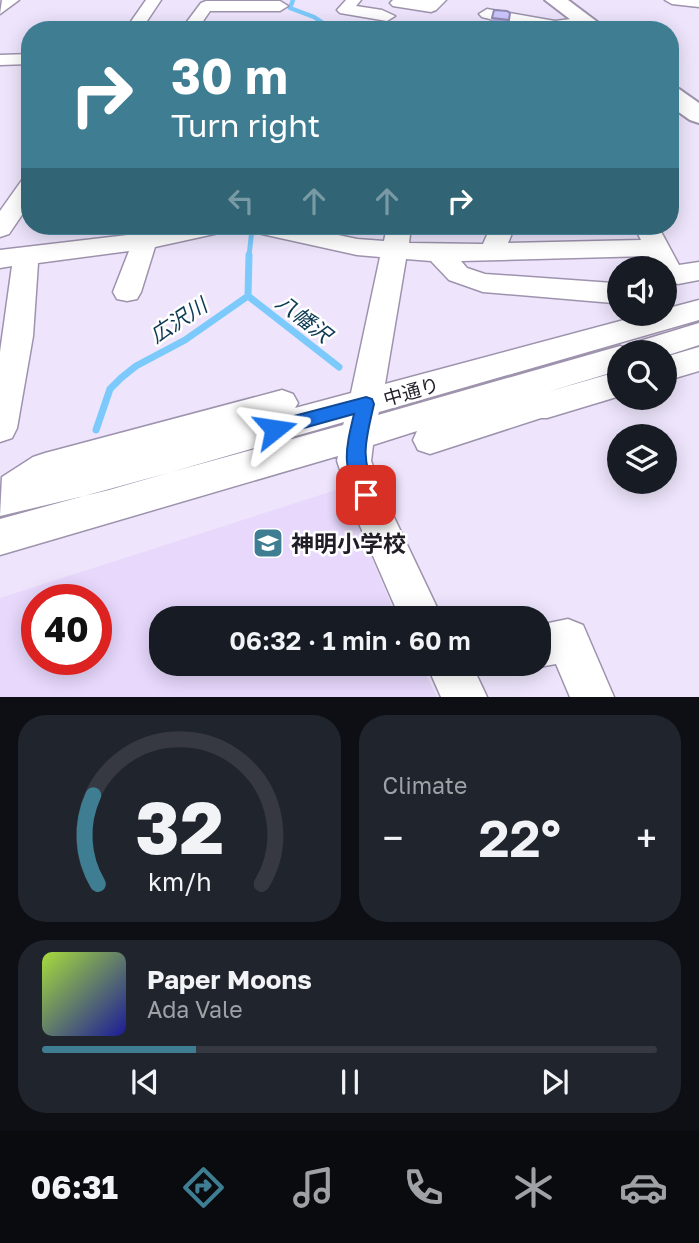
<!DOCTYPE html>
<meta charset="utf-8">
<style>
:root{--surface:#171b24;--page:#20242c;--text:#f1f3f6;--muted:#9ea1a6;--line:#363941;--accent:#3e7d92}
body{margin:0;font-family:"Golos Text","Noto Sans JP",sans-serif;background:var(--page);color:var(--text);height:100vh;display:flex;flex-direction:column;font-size:26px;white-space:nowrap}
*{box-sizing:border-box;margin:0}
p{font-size:23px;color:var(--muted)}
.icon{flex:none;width:38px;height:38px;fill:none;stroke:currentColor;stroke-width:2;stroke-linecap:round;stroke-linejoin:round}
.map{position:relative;height:697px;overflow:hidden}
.details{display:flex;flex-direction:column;gap:18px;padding:18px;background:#0d0f14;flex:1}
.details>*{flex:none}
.hud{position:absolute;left:21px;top:21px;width:658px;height:214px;border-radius:28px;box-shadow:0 4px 18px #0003;background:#3e7d92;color:#fff;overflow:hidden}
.buttons{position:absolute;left:607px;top:256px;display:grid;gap:14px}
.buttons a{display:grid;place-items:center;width:70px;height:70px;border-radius:50%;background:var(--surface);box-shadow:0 4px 18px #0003;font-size:35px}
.speed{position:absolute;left:21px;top:584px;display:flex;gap:14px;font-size:35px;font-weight:700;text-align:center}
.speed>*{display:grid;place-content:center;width:91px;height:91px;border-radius:50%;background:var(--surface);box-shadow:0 4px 18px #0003;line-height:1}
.speed .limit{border:10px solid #d22;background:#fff;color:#111}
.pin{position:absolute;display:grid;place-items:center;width:60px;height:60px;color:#fff;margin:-30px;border-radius:14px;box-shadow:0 4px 10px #0006}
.me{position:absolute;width:77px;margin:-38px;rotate:75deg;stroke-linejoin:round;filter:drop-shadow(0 0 5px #0008)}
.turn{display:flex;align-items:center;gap:24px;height:147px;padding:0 35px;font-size:32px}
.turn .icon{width:91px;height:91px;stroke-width:2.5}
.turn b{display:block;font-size:49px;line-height:60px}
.lanes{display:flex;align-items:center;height:66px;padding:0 35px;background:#0003;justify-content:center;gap:35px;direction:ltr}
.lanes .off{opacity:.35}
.big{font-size:52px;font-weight:600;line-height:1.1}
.details .tile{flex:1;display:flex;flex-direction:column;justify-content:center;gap:10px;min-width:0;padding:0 24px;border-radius:28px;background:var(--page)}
.details .dial{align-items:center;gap:0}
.dial svg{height:182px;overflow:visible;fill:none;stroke:var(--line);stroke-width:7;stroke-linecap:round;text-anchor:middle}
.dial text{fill:var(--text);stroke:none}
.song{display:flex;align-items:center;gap:21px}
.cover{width:84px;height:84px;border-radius:10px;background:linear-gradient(135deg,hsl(80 70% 55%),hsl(240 70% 35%))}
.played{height:7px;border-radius:4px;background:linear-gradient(90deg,var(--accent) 25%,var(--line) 25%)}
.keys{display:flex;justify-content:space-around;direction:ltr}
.heat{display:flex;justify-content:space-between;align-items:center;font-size:38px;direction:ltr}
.details .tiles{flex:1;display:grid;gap:18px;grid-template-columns:1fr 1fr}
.tile:last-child{grid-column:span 2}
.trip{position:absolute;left:149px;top:606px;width:402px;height:70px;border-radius:28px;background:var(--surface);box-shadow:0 4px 18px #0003;font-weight:600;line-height:70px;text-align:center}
.dock{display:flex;height:112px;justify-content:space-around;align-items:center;background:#090b0e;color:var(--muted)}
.dock .icon{width:49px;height:49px}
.dock .on{color:var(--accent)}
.dock b{font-size:32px;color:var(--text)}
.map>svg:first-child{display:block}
.built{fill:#e7d8fc;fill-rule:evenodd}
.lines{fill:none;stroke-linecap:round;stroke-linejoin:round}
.stream-far2{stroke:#7ccafb;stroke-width:4.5}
.stream-far1{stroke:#7ccafb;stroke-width:5}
.stream{stroke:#7ccafb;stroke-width:7}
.minor-casing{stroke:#9e93ad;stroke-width:3}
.highway-casing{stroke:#9e93ad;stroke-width:4}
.path{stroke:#868090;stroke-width:2.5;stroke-dasharray:2.5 2.5;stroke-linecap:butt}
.minor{fill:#fff;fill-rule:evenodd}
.highway{fill:#fff;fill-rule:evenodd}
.wall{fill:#b0aada}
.building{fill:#cdc6fe;stroke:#908bb2;stroke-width:2}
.route{fill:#1a73e8;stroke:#114b97;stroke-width:2}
.labels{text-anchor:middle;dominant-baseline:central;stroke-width:5;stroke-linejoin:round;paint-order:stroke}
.street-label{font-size:19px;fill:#221e28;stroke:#fff}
.water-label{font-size:21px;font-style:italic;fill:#0b3951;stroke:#fff}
.near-poi-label{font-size:23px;font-weight:bold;fill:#221e28;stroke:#fff;text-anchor:start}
</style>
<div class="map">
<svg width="699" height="697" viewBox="0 0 699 697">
<rect width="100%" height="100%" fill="#eee5fc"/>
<path class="built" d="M342 488 397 618H161V663H420L437 697H0V598ZM37 600H96V660H37Z"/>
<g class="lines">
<path class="stream-far2" d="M293 0 290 8 314 17 326 25 322 30"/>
<path class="stream-far1" d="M249 256 252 229"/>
<path class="stream" d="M248 296 339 367
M248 296 249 255
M96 430 110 389 121 378 136 366 185 340 248 296"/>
<g class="minor-casing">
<path id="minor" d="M2 0H19L0 14Z
M146 0H161L141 30H125Z
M346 0H361L356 6 382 10 395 16 387 21 340 13 337 10Z
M393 0H446L436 10 431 12 393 6 390 3Z
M665 0H699V7L672 4Z
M206 1H280L288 6 280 11H210L197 30H185L183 27 201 3Z
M487 9 555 21 571 19 579 24C565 38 501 22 482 17L479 14Z
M30 54V64L0 65V55Z
M30 178V203L9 234 0 237V211L22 180Z
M183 226H231L228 231 155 247 141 292 137 299 127 301 117 299 113 292 129 251 38 263 33 336 17 428 12 438 0 442V352L12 266 0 268V250L153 232Z
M250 226H296L357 239 384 241 387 226H411L409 243 483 244 491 226H515L508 243 641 240 634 226H658L679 265 699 262V280L678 284 665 280V268H654L649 256 461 261 467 268 485 274 613 283 620 285V301L613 303 483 292 449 280 431 261 406 259 385 384 650 313H665V309L699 300V320L379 412 378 415 620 346 628 349 630 344 699 323V345L665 356V352H620V370L547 392 620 371V396L547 418H541L430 454 418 450 413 440 417 431 373 445 371 461 392 513 442 618H400L357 519 337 461 338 456 0 555V519L343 425 344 422 109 490 0 516 2 477 33 457 45 453 282 390 293 394 298 403 295 408 351 393 380 257 357 255 262 234 253 231Z
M699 347V371L665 381V357Z
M568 619 583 625 614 697H570L556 664 539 667 529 663H539V625Z
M426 663H471L487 697H441Z"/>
</g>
<g class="highway-casing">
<path id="highway" d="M545 0H568L608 30H584Z
M670 87 679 89 699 103V123L690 120 670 106Z"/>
</g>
<path class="path" d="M156 26 176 27"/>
<use href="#minor" class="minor"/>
<use href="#highway" class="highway"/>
</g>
<path class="wall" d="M494 10 510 13 508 28 491 26Z"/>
<path class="building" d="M494 10 507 11 510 13 509 20 492 18Z
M567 22 576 30H554L548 25Z"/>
<path class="route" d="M366 397 372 399 374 404C365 444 360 455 376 495L373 501 366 503 359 501C342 464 345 452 354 414L275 436 269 434 266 429 269 423 275 421Z"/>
<defs>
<g id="school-square" transform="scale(1.575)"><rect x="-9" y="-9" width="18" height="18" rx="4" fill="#3e7d92" stroke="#fff"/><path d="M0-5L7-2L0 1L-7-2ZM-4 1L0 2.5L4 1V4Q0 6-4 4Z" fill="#fff"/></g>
</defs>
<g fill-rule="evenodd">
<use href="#school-square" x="268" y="543"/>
</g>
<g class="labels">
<g class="street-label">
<text transform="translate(411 391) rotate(-16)">中通り</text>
</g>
<g class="water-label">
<text transform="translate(304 318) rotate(38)">八幡沢</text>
<text transform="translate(178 320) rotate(-33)">広沢川</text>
</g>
<g class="near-poi-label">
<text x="291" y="543">神明小学校</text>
</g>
</g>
</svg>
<div class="buttons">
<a><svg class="icon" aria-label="sound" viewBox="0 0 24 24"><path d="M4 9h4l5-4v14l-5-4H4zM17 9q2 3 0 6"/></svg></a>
<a><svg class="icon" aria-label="search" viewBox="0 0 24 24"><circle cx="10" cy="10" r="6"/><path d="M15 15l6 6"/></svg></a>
<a><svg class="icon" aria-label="layers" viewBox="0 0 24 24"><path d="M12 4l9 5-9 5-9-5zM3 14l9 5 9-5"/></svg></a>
</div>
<div class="speed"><div class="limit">40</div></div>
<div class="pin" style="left:366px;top:495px;background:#d93025"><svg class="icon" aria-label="arrive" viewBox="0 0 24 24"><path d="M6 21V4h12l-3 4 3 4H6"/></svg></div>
<svg class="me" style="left:275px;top:429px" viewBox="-20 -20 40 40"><path d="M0-17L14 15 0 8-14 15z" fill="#1a73e8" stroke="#fff" stroke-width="4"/></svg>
<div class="trip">06:32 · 1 min · 60 m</div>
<div class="hud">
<div class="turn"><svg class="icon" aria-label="right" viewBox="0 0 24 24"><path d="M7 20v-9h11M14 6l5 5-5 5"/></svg><div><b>30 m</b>Turn right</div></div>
<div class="lanes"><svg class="icon off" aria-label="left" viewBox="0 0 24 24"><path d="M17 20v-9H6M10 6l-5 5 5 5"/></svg><svg class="icon off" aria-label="ahead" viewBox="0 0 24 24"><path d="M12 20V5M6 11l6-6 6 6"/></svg><svg class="icon off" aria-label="ahead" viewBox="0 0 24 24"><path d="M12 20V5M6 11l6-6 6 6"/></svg><svg class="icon" aria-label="right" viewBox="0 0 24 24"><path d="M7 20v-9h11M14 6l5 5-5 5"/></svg></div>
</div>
</div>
<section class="details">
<div class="tiles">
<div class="tile dial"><svg viewBox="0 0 100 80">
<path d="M14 69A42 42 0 1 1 86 69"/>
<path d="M14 69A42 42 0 0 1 12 30" stroke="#3e7d92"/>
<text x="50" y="56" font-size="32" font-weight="700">32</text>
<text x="50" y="72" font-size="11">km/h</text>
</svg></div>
<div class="tile"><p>Climate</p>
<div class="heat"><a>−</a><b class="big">22°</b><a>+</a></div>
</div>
<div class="tile">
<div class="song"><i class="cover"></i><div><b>Paper Moons</b><p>Ada Vale</p></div></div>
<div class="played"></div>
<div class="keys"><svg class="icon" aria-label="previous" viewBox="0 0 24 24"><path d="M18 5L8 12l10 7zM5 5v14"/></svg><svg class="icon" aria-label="pause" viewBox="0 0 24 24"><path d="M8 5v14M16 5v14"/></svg><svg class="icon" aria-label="next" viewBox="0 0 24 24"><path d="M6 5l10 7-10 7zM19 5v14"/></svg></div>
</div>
</div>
</section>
<nav class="dock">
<b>06:31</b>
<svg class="icon on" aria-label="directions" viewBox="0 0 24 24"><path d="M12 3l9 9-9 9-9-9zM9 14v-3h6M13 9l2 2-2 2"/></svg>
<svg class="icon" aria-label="music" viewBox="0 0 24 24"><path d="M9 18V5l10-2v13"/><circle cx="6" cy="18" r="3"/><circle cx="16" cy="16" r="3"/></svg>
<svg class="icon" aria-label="phone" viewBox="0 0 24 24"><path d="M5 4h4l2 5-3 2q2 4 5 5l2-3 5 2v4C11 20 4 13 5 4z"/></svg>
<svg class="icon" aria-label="climate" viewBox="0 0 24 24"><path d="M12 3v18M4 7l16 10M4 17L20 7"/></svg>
<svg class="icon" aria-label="car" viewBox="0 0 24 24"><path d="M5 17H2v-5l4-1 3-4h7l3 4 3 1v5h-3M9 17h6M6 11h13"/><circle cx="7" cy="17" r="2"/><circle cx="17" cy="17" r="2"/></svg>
</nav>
